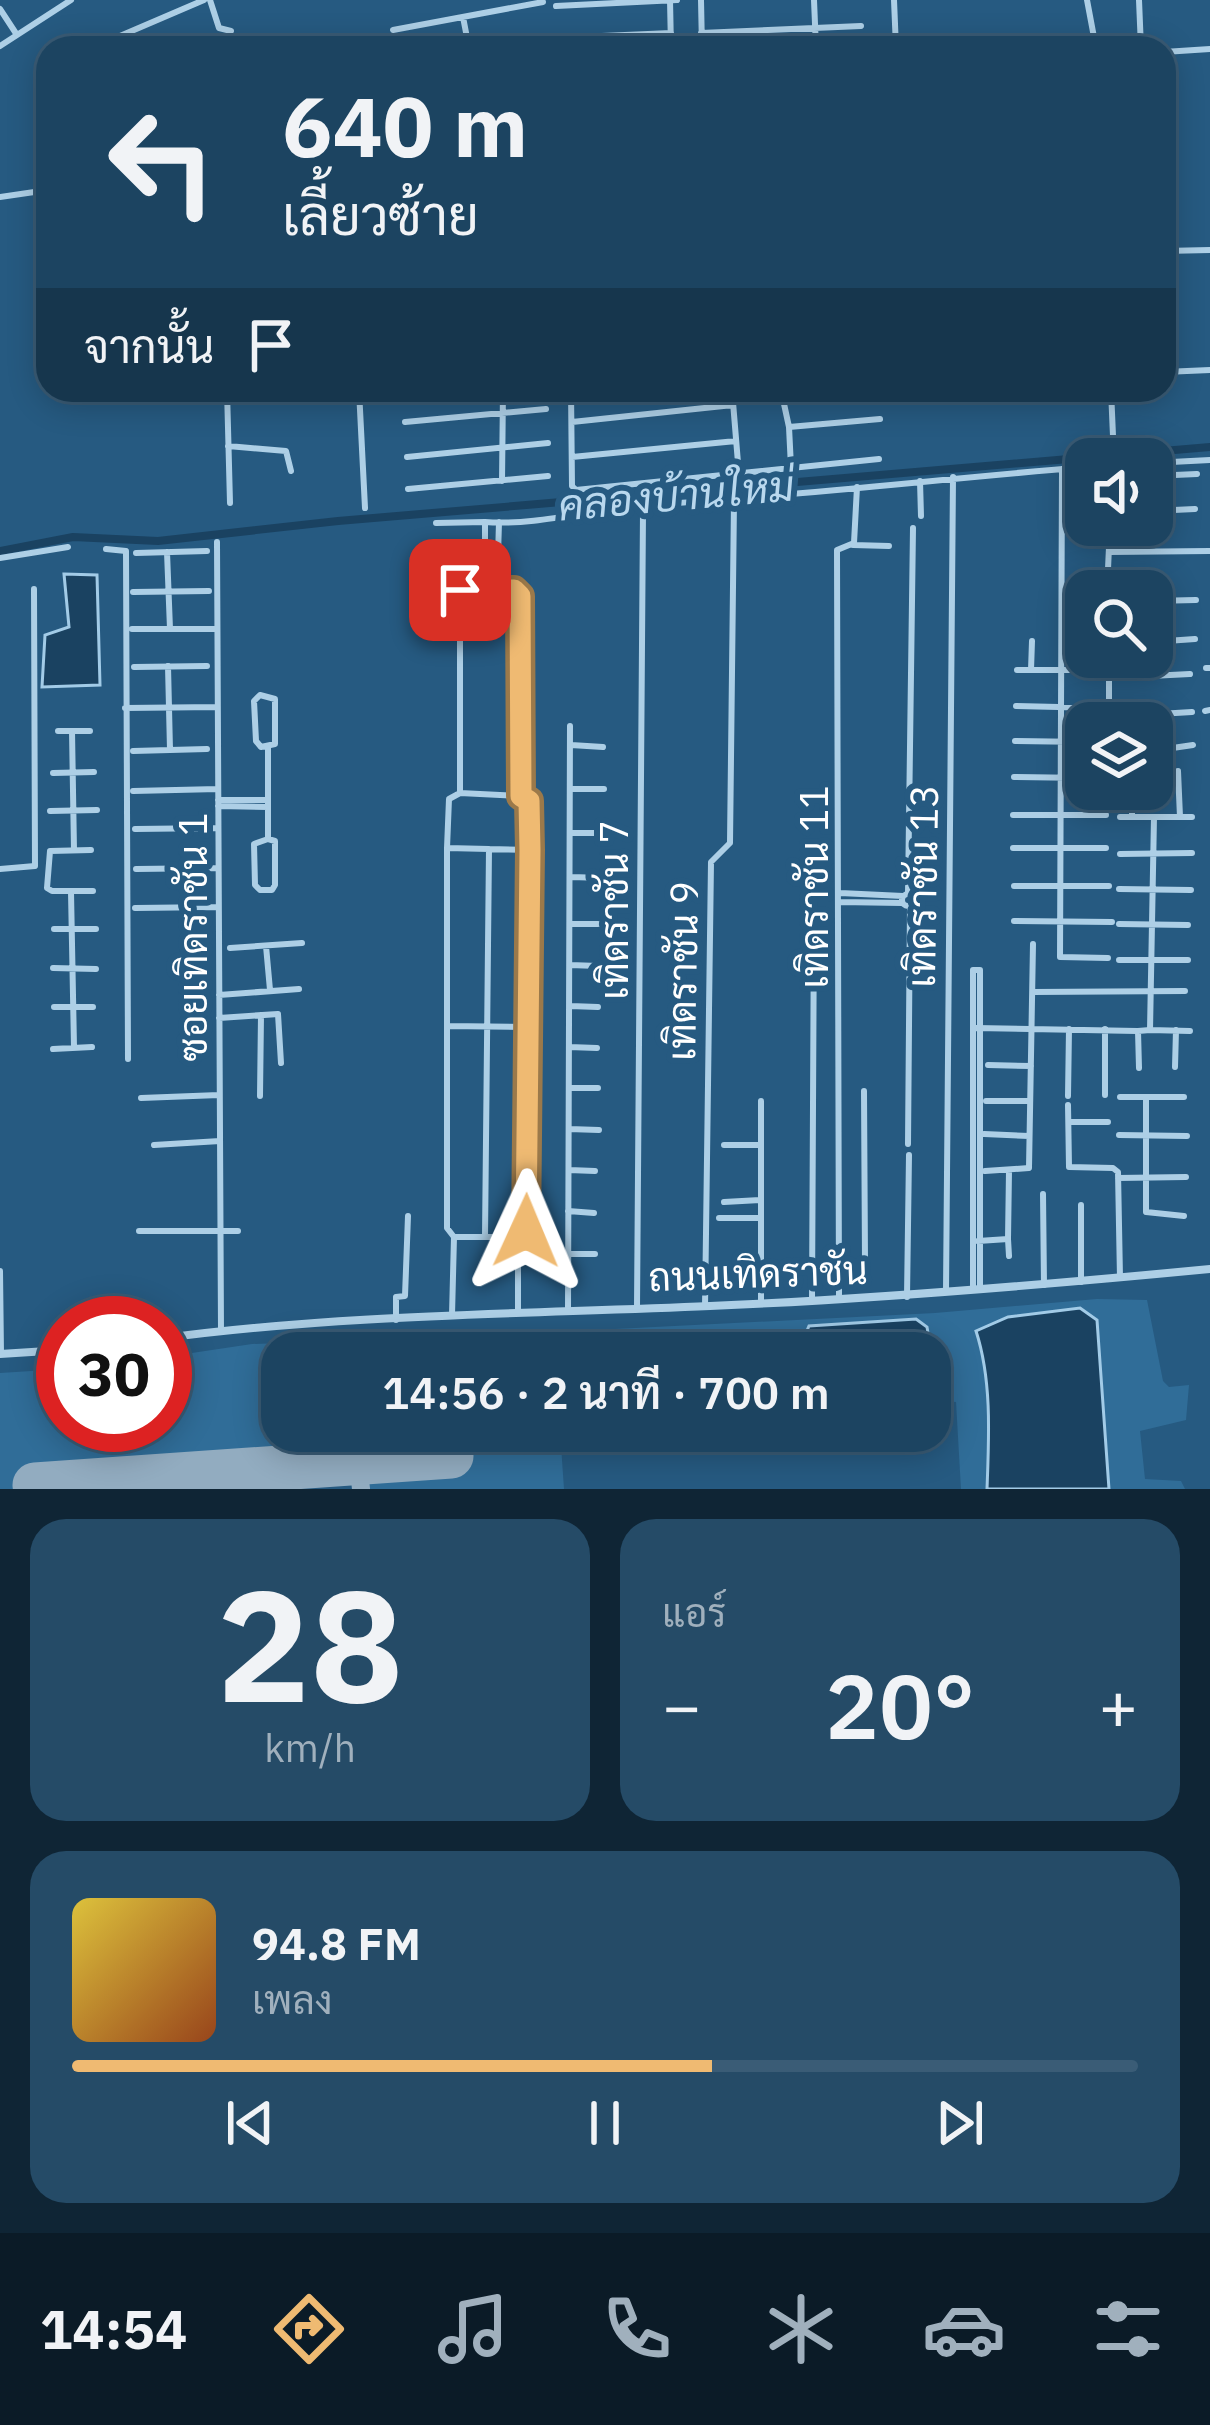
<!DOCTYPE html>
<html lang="th">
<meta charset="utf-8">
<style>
:root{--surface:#1c4461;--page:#254b67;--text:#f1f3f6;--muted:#a0b0bd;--line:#3a5c76;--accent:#efba72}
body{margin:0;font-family:"IBM Plex Sans",Sarabun,sans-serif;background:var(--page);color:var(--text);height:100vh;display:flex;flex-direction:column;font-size:45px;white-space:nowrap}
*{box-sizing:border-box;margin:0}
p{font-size:39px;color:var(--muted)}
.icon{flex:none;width:66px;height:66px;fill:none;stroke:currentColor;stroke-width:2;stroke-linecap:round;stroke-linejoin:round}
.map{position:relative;height:1489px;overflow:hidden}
.panel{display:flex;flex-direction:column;gap:30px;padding:30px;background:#0f2535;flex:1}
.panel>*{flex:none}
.hud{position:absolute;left:36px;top:36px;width:1140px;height:366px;border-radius:36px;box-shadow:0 6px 30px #0003,0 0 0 3px var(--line);background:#1c4461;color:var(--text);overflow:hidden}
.tools{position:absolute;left:1065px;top:438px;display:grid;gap:24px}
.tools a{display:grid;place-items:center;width:108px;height:108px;border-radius:24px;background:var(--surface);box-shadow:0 6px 30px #0003,0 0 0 3px var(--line);font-size:60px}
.speed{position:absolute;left:36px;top:1296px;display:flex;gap:24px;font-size:60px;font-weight:700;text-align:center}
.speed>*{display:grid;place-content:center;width:156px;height:156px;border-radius:50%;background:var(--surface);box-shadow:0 6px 30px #0003,0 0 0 3px var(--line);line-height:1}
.speed .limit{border:18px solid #d22;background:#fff;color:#111}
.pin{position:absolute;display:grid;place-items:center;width:102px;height:102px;color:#fff;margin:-51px;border-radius:24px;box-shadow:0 6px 18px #0006}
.me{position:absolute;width:132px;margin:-66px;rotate:1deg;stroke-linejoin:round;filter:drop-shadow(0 0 9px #0008)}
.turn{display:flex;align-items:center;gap:42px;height:252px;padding:0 48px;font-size:54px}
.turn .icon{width:156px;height:156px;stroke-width:2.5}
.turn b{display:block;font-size:84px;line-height:102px}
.then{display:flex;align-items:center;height:114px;padding:0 48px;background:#0003;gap:24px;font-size:45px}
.big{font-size:90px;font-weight:600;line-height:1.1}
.panel .tile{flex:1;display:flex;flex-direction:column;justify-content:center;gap:18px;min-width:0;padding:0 42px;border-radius:36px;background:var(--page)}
.panel .dial{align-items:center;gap:0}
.dial b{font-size:156px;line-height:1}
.song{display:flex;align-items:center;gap:36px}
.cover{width:144px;height:144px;border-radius:18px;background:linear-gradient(135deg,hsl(50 70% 55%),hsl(20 70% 35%))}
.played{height:12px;border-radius:6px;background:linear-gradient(90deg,var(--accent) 60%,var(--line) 60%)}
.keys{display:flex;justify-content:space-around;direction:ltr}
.heat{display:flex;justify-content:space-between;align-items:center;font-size:66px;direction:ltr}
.panel .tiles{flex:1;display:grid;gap:30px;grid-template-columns:1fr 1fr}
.tile:last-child{grid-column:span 2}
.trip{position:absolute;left:261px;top:1332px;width:690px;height:120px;border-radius:36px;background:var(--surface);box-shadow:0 6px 30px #0003,0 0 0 3px var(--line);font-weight:600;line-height:120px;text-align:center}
.menu{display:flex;height:192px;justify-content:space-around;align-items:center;background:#0b1b27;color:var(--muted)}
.menu .icon{width:84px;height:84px}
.menu .on{color:var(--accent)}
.menu b{font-size:54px;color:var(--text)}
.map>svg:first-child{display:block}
.green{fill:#306d98}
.water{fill:#1a4261;stroke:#a2cbe7;stroke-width:3}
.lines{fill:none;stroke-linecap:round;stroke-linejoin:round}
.canal{stroke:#1a4261;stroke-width:8}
.taxiway{stroke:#92acc0;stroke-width:18}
.runway{stroke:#92acc0;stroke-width:45}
.minor{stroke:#adcfe6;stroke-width:6}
.tertiary{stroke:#adcfe6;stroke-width:8}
.route-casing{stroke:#9b794a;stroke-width:30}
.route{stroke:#efba72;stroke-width:21}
.labels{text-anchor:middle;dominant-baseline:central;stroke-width:12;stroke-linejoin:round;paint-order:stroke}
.street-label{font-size:39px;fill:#fff;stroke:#265a81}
.water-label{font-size:42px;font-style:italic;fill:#b9d8ee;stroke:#265a81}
</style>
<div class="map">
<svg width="1210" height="1489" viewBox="0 0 1210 1489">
<rect width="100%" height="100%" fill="#265a81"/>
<path class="green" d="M1097 1299 1147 1300 1163 1381 1169 1387 1189 1385 1186 1420 1140 1431 1145 1479 1181 1481 1185 1489H1109L1106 1429 1080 1308 1008 1317 976 1331C992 1381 989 1436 987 1489H961L956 1402 930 1400V1379L935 1375 927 1327 806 1333 807 1353H556L555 1332 935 1313Z
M408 1339V1353H282V1431H560L564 1489H367L366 1474 455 1468 453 1443 30 1473V1489H0V1373L63 1369V1425H165V1357L252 1344Z"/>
<path class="water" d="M64 574 97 575 100 685 42 687 45 635 69 627Z
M1080 1308 1097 1320 1109 1489H987C989 1437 992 1380 976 1331L1008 1317Z
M916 1319 927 1327 935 1375 930 1379V1353H807L806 1333 809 1326Z"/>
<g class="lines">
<path class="canal" d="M0 551 73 537 158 541 338 521 1210 447"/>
<path class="taxiway" d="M119 1480 126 1489
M245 1489 248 1471
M361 1489 359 1470 366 1462"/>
<path class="runway" d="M35 1485 451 1456"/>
<path class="minor" d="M210 0 219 28 231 31
M670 0 671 48
M701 0 702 48
M814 0 816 48
M894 0 896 48
M1087 0 1096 48
M1139 0 1141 48
M556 6 677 0
M0 9 17 35
M463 17 469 48
M393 30 543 2
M701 33 861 26
M556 38 671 33
M0 46 71 0
M92 48 204 0
M488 48 540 36
M1164 52 1210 49
M0 197 48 190
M1164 251 1210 250
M1164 372 1210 370
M227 390 230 503
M359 390 365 508
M571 390 572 486 576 490 879 459
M732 390 739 475
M781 390 789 427 791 467
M1111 390 1114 459
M405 422 546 409
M572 422 733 405
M789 427 880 419
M228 446 286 451 291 471
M407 457 548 443
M572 457 736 441
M1152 463 1210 460
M1062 469 1060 957 1108 958
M1152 476 1197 474
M502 481 503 390
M920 481 921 516
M408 489 548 476
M1152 511 1195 509
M436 523 485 522
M217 542 221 1331
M853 545 889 546
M106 549 126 551 128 1059
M167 552 170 629
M1109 552 1210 551
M136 553 207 551
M0 558 68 547
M438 590H514L520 596 521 796
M485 590V522C540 526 594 508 649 505 795 496 940 479 1086 467
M497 590 499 522
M1107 591 1110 525
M133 592 209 591
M1152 601 1196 600
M132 629H217
M1152 642 1195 639
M1109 657V723
M168 666 170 750
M134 667 207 666
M1206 668H1210
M1017 670H1101
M1031 670 1032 641
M1111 678 1190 674
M260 695 275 699V744L261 747 256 741 254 701Z
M1016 706 1101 708
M125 708 217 707
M1205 711 1210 710
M1109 717 1192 712
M58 731H90
M72 731 74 850
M1015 741 1086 742
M571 745 603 747
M133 751 207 749
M1152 751 1193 745
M1178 771 1180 817
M53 773 94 772
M1014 777 1086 778
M572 789H604
M133 791 218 789
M460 793 521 796 529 801 526 1231 518 1237V1313
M218 800H268
M218 806 268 807
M50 811 97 810
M1013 815H1106
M1120 817H1192
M1132 817V789
M135 829 218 828
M571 833H600
M268 839 254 844 255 885 260 890H272L275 885V841L268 839V748
M447 848 530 850
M1013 848H1106
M91 850 50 851 47 888 52 891H93
M1120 854 1192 853
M0 869 35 866 34 589
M136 869 218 868
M571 877 604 878
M1014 886H1109
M1119 889 1191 890
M71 892 74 1047
M840 893 903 896
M908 893 913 528
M902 900a6 6 0 1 1 12 0a6 6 0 1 1-12 0Z
M840 902 902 903
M135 908 218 907
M1014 921 1112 922
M570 924H598
M1119 924 1188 925
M54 929H96
M266 946 270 990
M230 948 302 943
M1119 960H1188
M570 965 598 966
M53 968 96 969
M973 970H980V1289
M973 970V1290
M1033 992 1185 991
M219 995 299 989
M570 1006 598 1007
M54 1007H93
M219 1018 278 1014 281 1063
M447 1026 528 1027
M976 1028 1137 1031
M1105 1029V1095
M1150 1030 1190 1031
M569 1047 597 1048
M53 1049 92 1047
M988 1065 1031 1066
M1175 1067 1176 1030
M1139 1068 1138 1031 1150 1030 1154 817
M569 1088H598
M864 1091 865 1262
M260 1096 261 1015
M1068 1096 1069 1029
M1120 1097H1184
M1146 1097V1212L1184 1216
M141 1098 219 1095
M986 1101H1030
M1068 1105 1069 1167 1113 1168 1118 1172 1120 1278
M1070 1122H1108
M569 1129 599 1130
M984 1134 1029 1136
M1119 1135 1187 1136
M908 1144 910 906
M154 1145 220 1141
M724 1145H761
M569 1170 595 1171
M985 1171 1029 1168 1033 944
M1118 1178 1186 1177
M1043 1194 1044 1285
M724 1202 760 1200
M568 1211 594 1213
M719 1218H760
M139 1231H238
M455 1237H518
M485 1237 489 849
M1008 1239 1009 1256
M978 1241 1008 1239 1009 1171
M568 1254H595
M0 1271 1 1354
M1081 1282V1205
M946 1291 953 477
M907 1297 909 1155
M839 1300 837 550 854 543 857 487
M812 1301 814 912
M761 1304V1101
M705 1307 711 862 730 843 734 501
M637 1308 643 512
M568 1311 570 726
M452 1315 454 1237 447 1228V848L449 799 460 793V590
M396 1320V1297L405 1296 408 1216"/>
<path class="tertiary" d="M165 1338C345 1314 529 1314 710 1306 878 1299 1043 1285 1210 1269
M0 1354 63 1350"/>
</g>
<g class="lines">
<g class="route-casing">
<path id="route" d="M460 590H514L520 596 521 796 529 801 530 850 526 1231"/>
</g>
<use href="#route" class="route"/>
</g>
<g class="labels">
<g class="street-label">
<text transform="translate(922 886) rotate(-89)">เทิดราชัน 13</text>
<text transform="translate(813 887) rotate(-90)">เทิดราชัน 11</text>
<text transform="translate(613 910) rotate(-90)">เทิดราชัน 7</text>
<text transform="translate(192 937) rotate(-90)">ซอยเทิดราชัน 1</text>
<text transform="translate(682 971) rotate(-89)">เทิดราชัน 9</text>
<text transform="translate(758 1273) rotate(-2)">ถนนเทิดราชัน</text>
</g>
<g class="water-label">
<text transform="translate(676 495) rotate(-5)">คลองบ้านใหม่</text>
</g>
</g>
</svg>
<div class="tools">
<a><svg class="icon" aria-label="sound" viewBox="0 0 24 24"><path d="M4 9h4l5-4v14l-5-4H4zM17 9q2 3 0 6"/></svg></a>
<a><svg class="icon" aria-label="search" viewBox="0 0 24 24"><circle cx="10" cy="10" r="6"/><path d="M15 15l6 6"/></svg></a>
<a><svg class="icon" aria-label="layers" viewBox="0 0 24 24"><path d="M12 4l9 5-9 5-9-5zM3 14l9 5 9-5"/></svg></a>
</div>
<div class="speed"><div class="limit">30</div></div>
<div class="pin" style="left:460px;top:590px;background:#d93025"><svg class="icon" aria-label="arrive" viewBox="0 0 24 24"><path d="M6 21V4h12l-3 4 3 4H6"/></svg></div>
<svg class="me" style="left:526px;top:1231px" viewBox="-20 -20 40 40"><path d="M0-17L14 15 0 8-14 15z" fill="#efba72" stroke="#fff" stroke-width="4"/></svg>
<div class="trip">14:56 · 2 นาที · 700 m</div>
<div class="hud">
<div class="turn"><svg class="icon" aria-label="left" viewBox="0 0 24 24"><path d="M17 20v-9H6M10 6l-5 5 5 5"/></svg><div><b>640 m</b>เลี้ยวซ้าย</div></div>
<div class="then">จากนั้น<svg class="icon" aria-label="arrive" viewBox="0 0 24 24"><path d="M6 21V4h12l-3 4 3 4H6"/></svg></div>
</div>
</div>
<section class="panel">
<div class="tiles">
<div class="tile dial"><b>28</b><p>km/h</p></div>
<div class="tile"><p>แอร์</p>
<div class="heat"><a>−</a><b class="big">20°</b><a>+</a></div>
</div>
<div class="tile">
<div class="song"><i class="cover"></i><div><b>94.8 FM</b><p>เพลง</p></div></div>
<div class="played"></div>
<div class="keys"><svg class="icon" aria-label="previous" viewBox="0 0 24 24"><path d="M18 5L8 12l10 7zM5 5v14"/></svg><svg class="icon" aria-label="pause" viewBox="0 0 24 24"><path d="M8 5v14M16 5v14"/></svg><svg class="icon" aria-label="next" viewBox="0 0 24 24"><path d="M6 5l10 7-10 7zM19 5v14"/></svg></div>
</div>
</div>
</section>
<nav class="menu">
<b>14:54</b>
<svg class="icon on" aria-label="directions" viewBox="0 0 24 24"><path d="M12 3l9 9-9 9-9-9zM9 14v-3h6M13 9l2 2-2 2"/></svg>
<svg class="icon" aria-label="music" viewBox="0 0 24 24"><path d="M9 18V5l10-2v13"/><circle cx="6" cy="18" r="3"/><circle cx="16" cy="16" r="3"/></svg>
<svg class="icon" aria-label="phone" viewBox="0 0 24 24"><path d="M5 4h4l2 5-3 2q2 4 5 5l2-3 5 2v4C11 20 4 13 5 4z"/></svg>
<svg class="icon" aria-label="climate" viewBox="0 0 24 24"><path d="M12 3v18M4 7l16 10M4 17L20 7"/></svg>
<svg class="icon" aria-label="car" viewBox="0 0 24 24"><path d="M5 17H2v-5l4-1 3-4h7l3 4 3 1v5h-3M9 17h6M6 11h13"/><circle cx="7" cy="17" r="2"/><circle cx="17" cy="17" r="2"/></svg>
<svg class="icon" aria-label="filters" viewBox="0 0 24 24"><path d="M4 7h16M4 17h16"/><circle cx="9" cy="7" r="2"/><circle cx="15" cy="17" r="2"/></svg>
</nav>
